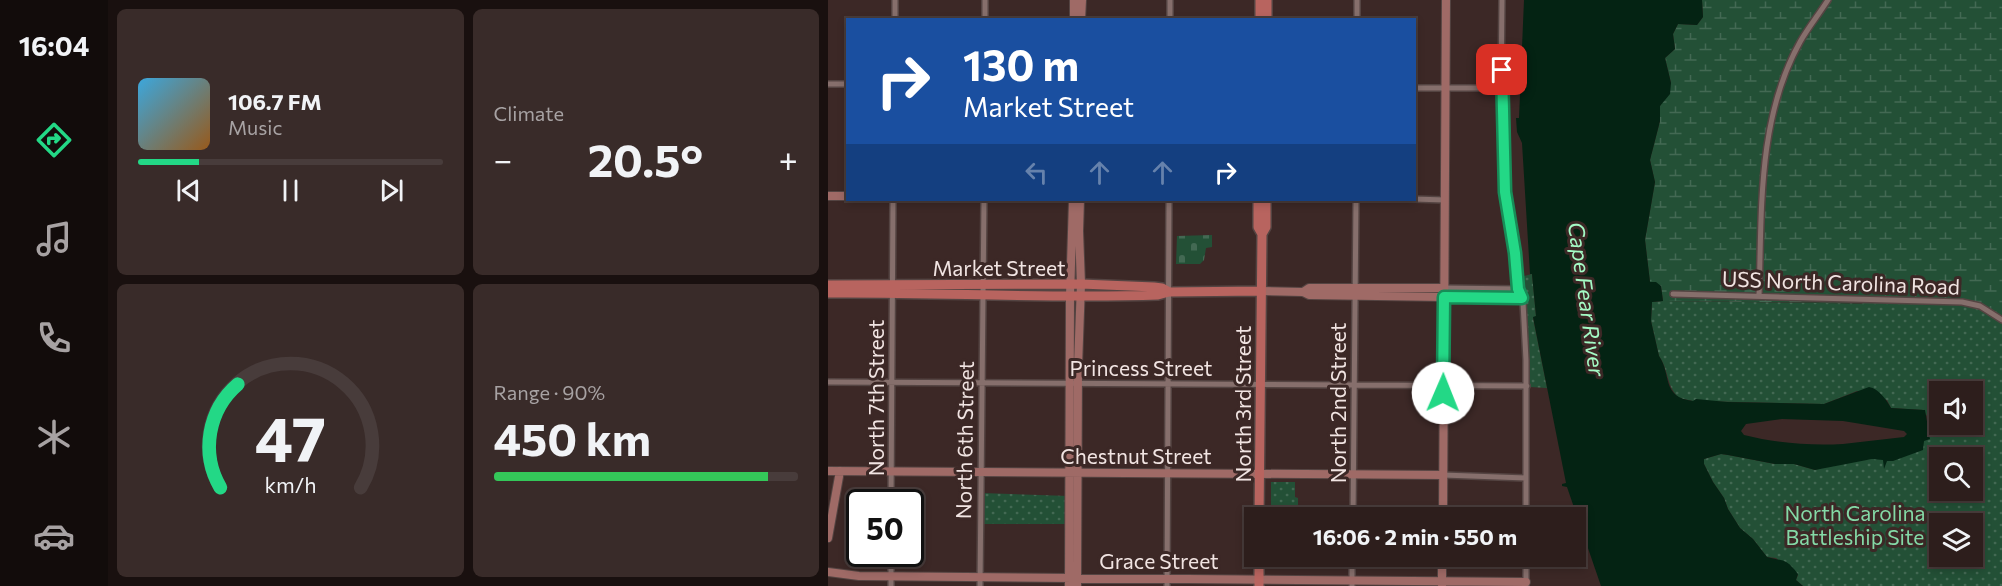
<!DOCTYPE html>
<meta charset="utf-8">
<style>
:root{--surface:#2d1e1c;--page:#392b29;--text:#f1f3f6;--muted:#a7a2a3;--line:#483c3b;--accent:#23d886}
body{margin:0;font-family:Commissioner,sans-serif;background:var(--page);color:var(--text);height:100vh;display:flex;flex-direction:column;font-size:22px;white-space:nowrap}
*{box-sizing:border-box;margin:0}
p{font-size:20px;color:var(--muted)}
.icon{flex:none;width:33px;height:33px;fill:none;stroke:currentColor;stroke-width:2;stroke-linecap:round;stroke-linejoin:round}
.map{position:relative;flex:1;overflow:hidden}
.details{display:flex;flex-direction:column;gap:9px;padding:9px;background:#19100f;width:720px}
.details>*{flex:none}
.banner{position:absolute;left:18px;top:18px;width:570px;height:183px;border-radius:0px;box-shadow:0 3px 9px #0003,0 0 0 2px var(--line);background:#1a4fa0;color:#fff;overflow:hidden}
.controls{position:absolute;left:1101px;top:381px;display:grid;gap:12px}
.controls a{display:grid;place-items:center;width:54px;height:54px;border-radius:0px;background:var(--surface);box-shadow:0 3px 9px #0003,0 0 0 2px var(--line);font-size:30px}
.speed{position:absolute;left:18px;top:489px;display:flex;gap:12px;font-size:30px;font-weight:700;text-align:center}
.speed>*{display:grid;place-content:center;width:78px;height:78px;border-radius:50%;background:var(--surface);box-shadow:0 3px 9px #0003,0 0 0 2px var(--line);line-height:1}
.speed .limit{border:3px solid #111;border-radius:9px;background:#fff;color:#111}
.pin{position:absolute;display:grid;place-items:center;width:51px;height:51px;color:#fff;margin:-26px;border-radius:12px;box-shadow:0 3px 9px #0006}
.me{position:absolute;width:66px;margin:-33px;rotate:1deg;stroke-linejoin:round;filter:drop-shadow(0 0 4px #0008)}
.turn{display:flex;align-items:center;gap:21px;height:126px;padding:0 18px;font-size:27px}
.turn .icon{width:78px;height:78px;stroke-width:2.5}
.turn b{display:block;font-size:42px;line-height:51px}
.lanes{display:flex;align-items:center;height:57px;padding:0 18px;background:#0003;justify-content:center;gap:30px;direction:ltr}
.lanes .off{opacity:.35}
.big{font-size:45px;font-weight:700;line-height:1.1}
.details .tile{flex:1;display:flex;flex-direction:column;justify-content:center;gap:9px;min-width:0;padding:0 21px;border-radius:9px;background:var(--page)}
.details .dial{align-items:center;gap:0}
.dial svg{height:156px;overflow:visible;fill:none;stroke:var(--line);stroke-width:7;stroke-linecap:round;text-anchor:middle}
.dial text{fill:var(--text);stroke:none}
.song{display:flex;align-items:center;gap:18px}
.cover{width:72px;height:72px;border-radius:9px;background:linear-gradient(135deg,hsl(200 70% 55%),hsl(30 70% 35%))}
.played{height:6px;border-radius:3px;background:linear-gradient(90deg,var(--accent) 20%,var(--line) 20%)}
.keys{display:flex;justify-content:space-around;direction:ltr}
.heat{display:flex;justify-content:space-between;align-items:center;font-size:33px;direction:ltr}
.charge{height:9px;border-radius:4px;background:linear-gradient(90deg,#34c759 90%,var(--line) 0)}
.details .tiles{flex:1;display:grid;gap:9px;grid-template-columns:repeat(2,1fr)}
.trip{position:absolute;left:416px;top:507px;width:342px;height:60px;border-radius:0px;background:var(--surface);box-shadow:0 3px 9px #0003,0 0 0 2px var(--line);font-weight:700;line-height:60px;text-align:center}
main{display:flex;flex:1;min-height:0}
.menu{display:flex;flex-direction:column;width:108px;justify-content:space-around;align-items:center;background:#120c0b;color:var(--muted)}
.menu .icon{width:42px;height:42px}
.menu .on{color:var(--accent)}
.menu b{font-size:27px;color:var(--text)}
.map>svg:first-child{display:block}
.wetland{fill:url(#wetland-marsh);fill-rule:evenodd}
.cemetery{fill:url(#cemetery-stones)}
.park{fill:url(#park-dots);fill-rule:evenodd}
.water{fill:#042313;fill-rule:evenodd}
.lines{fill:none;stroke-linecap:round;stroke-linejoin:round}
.street-casing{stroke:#544442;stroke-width:8}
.secondary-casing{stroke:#544442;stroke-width:10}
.primary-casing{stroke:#544442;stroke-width:12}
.street{stroke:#866f6c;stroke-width:5}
.secondary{stroke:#9f6a66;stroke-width:8}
.primary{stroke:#b8645f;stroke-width:9}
.route-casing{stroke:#178c57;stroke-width:15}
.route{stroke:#23d886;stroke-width:10}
.labels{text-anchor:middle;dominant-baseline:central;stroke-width:6;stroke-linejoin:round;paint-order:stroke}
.street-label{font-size:21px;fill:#f1e4e2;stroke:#3c2826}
.park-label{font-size:21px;fill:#84d9a6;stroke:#3c2826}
.water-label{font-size:22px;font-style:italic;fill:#a4fac5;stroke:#3c2826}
</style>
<main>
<nav class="menu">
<b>16:04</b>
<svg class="icon on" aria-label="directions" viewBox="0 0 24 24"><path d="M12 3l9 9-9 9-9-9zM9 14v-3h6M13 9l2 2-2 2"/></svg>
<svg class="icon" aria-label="music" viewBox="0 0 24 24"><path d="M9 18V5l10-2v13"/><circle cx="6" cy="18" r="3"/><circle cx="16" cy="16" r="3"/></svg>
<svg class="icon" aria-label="phone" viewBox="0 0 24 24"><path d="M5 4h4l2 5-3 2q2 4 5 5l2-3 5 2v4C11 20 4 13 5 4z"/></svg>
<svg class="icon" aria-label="climate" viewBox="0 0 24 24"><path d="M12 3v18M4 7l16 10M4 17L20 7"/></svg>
<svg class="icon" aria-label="car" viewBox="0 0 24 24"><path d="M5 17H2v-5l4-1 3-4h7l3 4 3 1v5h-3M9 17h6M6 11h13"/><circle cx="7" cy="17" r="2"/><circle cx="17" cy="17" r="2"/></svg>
</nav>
<section class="details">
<div class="tiles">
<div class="tile">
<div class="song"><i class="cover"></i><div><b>106.7 FM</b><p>Music</p></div></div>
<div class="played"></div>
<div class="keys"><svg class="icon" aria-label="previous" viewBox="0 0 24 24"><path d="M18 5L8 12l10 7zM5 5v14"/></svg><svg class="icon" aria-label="pause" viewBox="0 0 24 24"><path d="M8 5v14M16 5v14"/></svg><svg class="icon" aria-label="next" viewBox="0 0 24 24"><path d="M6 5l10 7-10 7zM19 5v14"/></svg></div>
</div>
<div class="tile"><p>Climate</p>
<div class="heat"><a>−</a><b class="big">20.5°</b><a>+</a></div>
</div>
<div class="tile dial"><svg viewBox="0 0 100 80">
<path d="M14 69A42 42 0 1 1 86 69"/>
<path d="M14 69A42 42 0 0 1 23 16" stroke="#23d886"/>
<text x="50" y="56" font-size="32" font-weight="700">47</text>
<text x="50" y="72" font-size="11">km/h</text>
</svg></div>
<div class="tile"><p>Range · 90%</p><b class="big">450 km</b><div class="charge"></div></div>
</div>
</section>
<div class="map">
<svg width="1174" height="586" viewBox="0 0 1174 586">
<defs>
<pattern id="wetland-marsh" width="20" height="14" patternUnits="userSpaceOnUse" patternTransform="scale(1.5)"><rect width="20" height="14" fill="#235036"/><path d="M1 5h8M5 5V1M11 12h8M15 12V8" fill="none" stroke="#436953"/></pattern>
<pattern id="cemetery-stones" width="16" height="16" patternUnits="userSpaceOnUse" patternTransform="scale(1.5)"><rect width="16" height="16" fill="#235036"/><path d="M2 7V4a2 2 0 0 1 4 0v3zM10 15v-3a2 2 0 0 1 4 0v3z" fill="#436953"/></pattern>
<pattern id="park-dots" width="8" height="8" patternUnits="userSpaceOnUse" patternTransform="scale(1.5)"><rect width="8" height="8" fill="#235036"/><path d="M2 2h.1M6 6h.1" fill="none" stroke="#436953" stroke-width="1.8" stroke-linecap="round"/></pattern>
</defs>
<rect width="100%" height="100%" fill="#3c2826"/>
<path class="wetland" d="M874 0H1174V586H975L987 470 1112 424H1144V392L1034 303 835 301 833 286 822 282 817 240 827 182 822 160 832 121V106L843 83 837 58 847 49 845 34 850 24 869 25 875 17ZM1112 458H1144V490H1112ZM1112 524H1144V556H1112Z"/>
<path class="cemetery" d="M384 235V247L378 248 376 260 372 264H348L349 236Z"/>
<path class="park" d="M704 274 708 316 705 318 719 388 702 387 697 301 692 288V277Z
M835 301 1143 305 1169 318 1174 323V586H975L968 580 970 575 948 558 939 557 925 539 912 528 900 509 896 498 885 482 876 464V459L893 454 900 455 947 464H966L987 470 1044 459 1055 460 1054 468 1059 461 1079 456 1096 441 1102 440 1099 416 1095 410 1063 408 1059 400 1029 391 996 404 865 401 851 398C838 386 841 370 831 356L823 321 824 302ZM1112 392H1144V424H1112ZM1112 458H1144V490H1112ZM1112 524H1144V556H1112Z
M443 482H467V497L470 498V511H454V506L443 508Z
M153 493 241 496V524H153Z"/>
<path class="water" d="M696 0H874L875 17 869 25 850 24 845 34 847 49 837 58 843 83 842 94 832 106V121L822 160 827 182 817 240 822 282H828L833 286 835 301 824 302 823 321 831 356C844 375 833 397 865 401L868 399 899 402 996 404 1041 387C1051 389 1058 399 1063 408L1097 410 1102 439 1096 441 1095 450 1065 461H1059L1056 469 1055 460 1044 459 987 470 966 464H947L900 455 893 454 876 459V464L885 482 896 498 900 509 912 528 925 539 939 557C956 562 957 557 970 574L968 580 975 586H773L739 487 734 486V484L738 483 705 317 708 316 704 274H702L694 143 689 132 688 118H691ZM954 419 1015 421 1076 431 1079 434 1076 437C1056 439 1035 442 1015 444 982 446 948 443 916 435L913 431 918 424Z"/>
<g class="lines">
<g class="street-casing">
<path id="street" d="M674 0 673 88 677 192 687 253 690 289 695 302 698 360V518
M67 20V0
M157 20V0
M342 20V0
M529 20V0
M0 84H20
M586 88H673
M586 199 617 200
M616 288 690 289
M845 294 1134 302 1152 306 1174 320
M931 296C934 211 929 119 972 42 980 28 991 14 1000 0
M616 297 694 298
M0 382 699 386
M615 475 698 478
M63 502 65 200
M525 518 528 200
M63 586V554
M152 586 156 200
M339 586 341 200
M524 586V556
M698 586V556"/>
</g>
<g class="secondary-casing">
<path id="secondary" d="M246 20V0
M253 20 254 0
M0 196H20
M433 291 475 292 481 295 616 297
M475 292 481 288H616
M0 471 615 475
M615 518 618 0
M0 538 12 471
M0 572 31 576 698 582
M614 585V556
M241 586 242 296 245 200
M249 586 250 366 253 284 251 231 252 200"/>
</g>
<g class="primary-casing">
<path id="primary" d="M432 20V0
M439 20V0
M430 200V227L434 234
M0 285 253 284 326 287 334 288 341 292
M0 293C110 292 220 299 330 295L341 292 433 291
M431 518 434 234 438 227V200
M431 556V586"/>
</g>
<use href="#street" class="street"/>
<use href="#secondary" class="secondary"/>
<use href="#primary" class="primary"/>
</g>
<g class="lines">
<g class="route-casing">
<path id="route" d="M615 393 616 297 694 298 690 289 687 253 677 192 674 70"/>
</g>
<use href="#route" class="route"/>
</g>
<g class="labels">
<g class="street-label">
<text x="171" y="267">Market Street</text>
<text transform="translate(1013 282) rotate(2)">USS North Carolina Road</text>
<text x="313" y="367">Princess Street</text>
<text transform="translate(47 398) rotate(-90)">North 7th Street</text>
<text transform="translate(509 403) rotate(-90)">North 2nd Street</text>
<text transform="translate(414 404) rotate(-90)">North 3rd Street</text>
<text transform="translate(136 440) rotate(-89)">North 6th Street</text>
<text x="308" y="455">Chestnut Street</text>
<text x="331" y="560">Grace Street</text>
</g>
<g class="park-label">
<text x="1027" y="512">North Carolina<tspan x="1027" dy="24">Battleship Site</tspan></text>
</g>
<g class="water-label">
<text transform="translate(759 299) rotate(82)">Cape Fear River</text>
</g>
</g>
</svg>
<div class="controls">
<a><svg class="icon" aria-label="sound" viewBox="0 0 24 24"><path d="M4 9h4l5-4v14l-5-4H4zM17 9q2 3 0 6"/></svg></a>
<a><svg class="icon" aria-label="search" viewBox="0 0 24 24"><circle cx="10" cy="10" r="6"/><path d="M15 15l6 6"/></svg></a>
<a><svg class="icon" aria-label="layers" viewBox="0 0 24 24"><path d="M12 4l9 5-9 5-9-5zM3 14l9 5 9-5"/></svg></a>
</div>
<div class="speed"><div class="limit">50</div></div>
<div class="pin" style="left:674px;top:70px;background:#d93025"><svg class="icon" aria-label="arrive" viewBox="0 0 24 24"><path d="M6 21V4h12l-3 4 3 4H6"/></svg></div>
<svg class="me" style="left:615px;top:393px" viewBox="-20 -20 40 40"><circle r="19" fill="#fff"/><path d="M0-13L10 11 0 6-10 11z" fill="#23d886"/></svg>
<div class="trip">16:06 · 2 min · 550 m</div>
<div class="banner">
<div class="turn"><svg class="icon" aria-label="right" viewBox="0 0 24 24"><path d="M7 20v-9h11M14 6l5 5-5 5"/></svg><div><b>130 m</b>Market Street</div></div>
<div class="lanes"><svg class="icon off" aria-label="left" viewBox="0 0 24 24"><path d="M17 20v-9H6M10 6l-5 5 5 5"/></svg><svg class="icon off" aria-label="ahead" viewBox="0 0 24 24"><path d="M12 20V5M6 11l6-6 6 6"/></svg><svg class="icon off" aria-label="ahead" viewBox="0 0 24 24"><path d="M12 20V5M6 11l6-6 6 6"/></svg><svg class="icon" aria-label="right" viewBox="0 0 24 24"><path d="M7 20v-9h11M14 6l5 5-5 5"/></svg></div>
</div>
</div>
</main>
